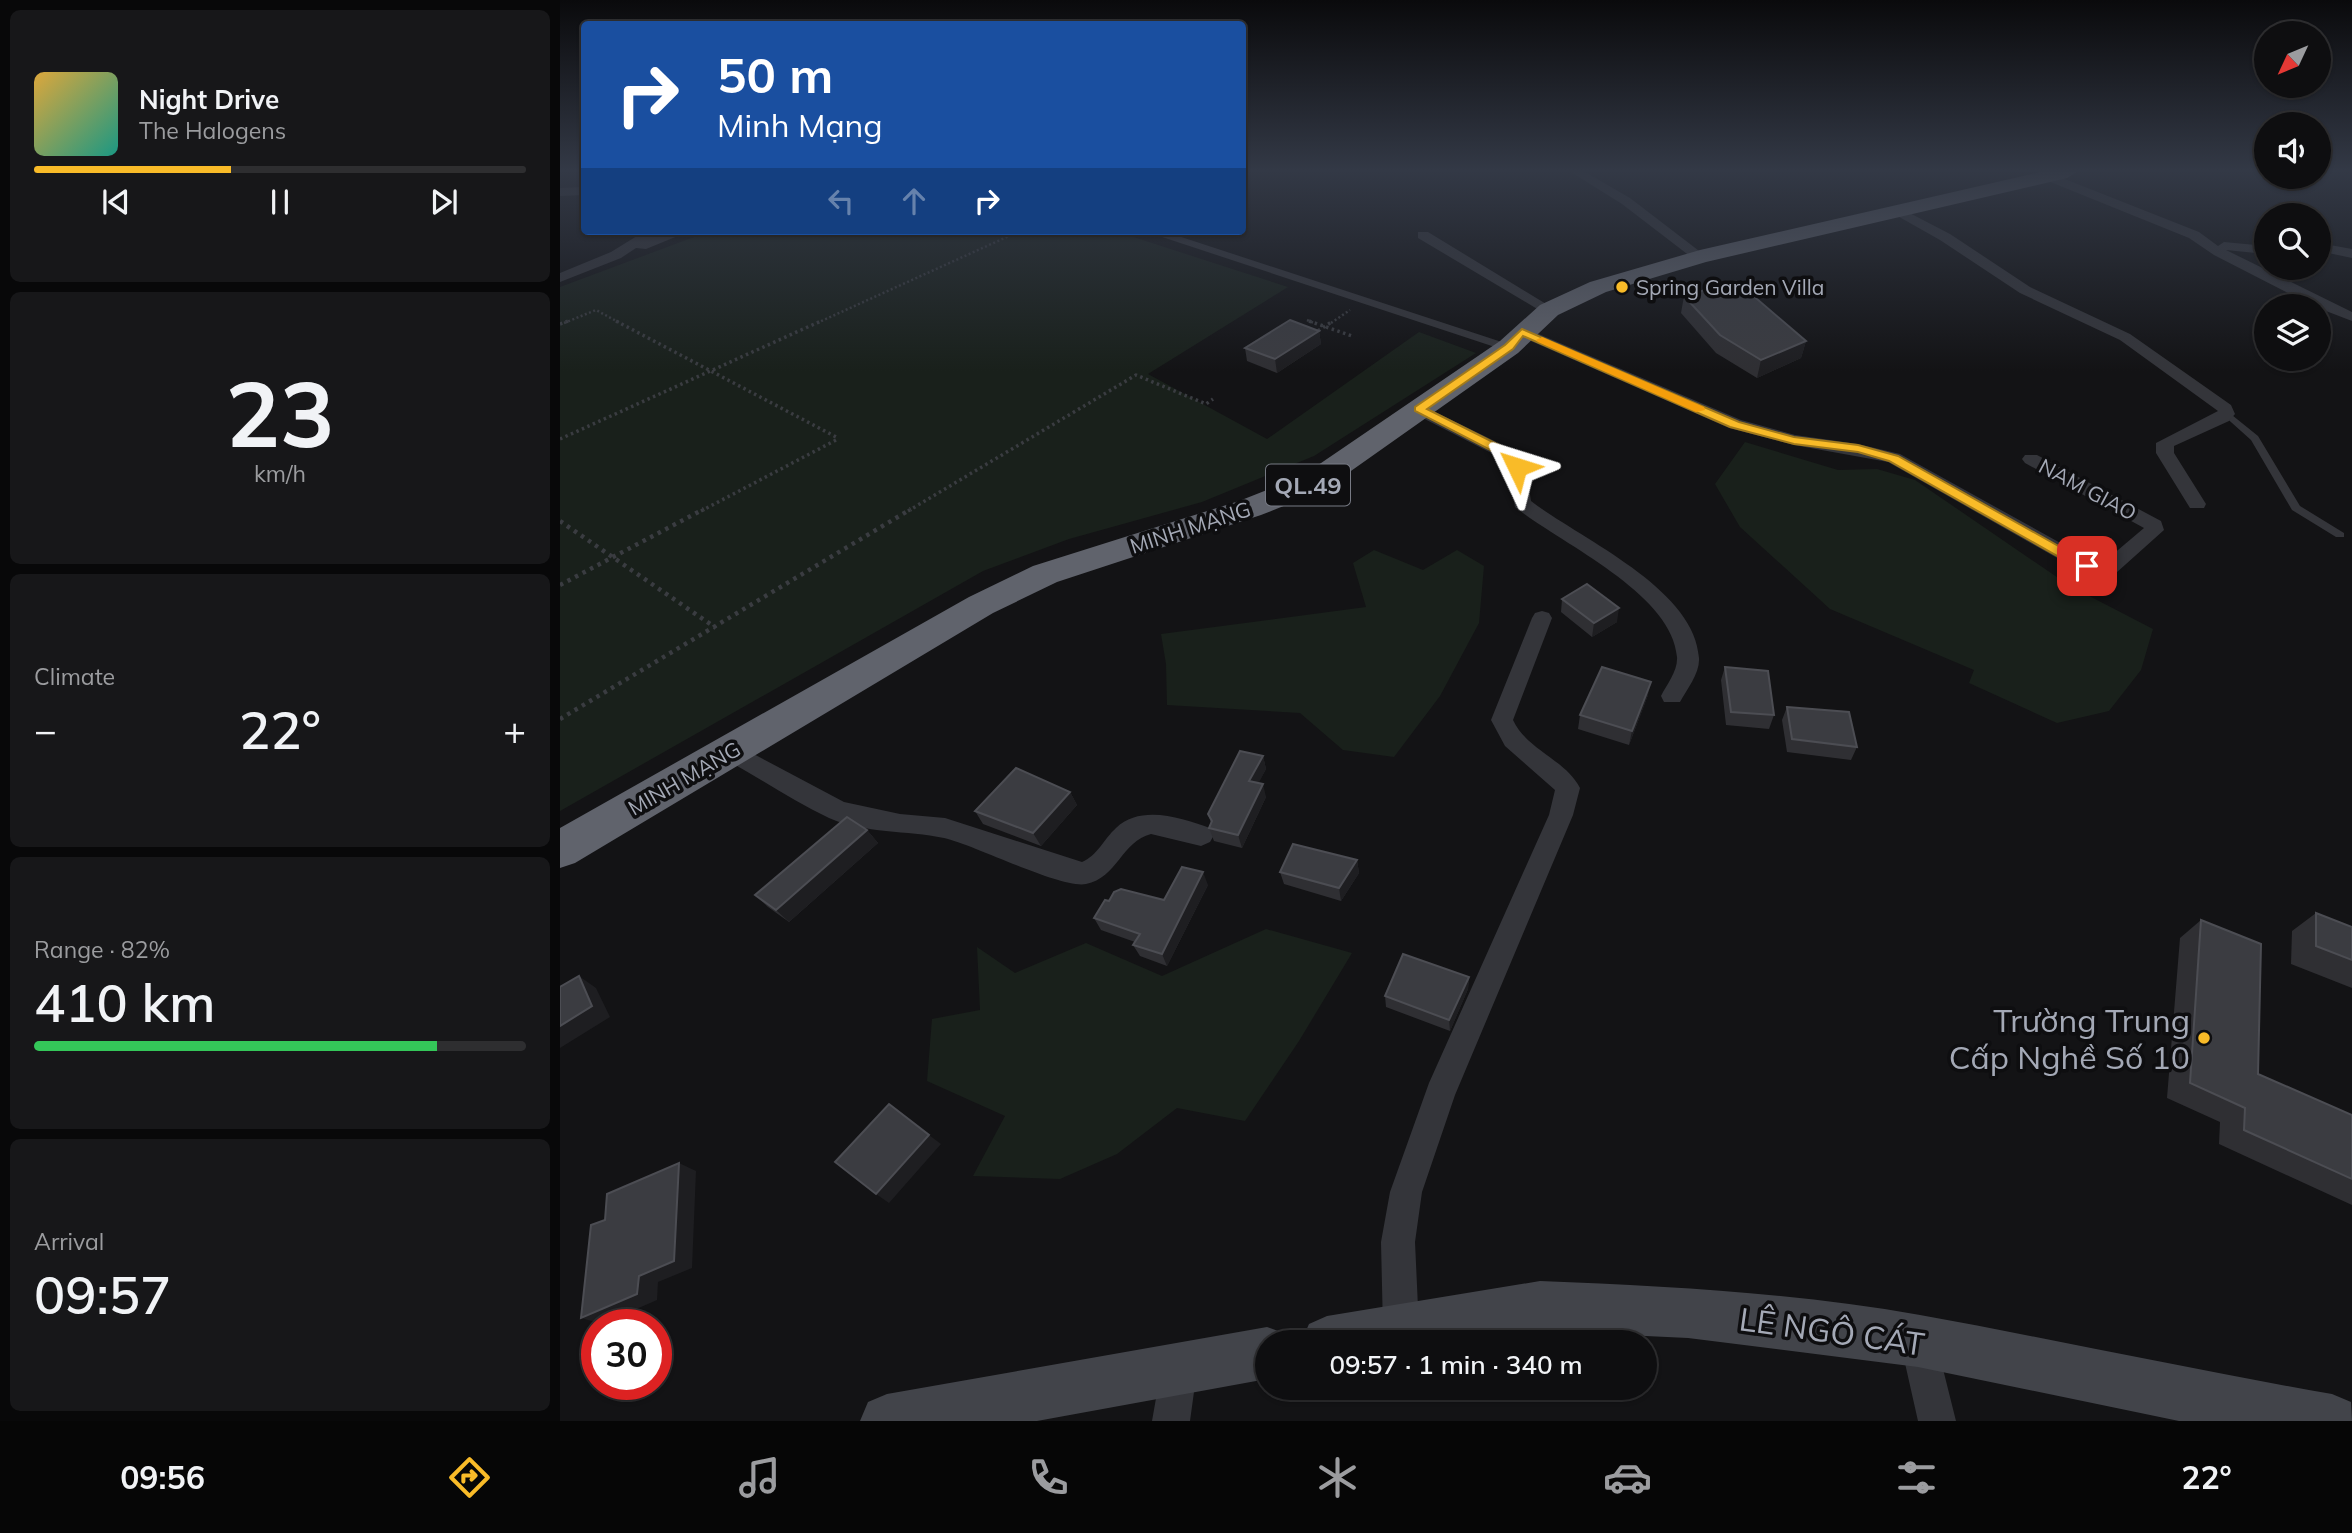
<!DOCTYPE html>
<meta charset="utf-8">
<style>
:root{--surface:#0e0e10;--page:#171719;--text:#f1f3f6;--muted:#9b9c9f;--line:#2e2e30;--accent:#f9bb28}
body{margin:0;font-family:Mulish,sans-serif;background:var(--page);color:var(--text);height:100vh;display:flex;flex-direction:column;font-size:26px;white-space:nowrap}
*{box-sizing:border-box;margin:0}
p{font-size:23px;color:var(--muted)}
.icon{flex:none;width:38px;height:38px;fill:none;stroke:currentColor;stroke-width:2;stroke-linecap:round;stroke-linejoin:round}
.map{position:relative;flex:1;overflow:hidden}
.drawer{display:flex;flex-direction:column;gap:10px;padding:10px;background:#080809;width:560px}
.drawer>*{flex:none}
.guide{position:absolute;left:21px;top:21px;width:665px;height:214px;border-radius:7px;box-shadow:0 2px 5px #0004,0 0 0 2px var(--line);background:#1a4fa0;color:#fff;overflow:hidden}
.needle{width:46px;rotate:226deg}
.fabs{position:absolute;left:1694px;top:21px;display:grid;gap:14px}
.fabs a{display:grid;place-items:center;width:77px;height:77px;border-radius:50%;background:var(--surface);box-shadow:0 2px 5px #0004,0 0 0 2px var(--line);font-size:35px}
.speed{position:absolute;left:21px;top:1309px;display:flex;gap:14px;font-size:35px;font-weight:700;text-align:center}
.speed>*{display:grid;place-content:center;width:91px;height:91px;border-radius:50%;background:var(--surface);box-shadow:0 2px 5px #0004,0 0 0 2px var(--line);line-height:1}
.speed .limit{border:10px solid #d22;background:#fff;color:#111}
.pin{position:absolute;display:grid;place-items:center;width:60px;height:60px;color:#fff;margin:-30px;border-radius:14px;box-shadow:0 4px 10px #0006}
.me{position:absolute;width:77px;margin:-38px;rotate:311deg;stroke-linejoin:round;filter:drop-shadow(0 0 5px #0008)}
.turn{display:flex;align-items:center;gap:24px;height:147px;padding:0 21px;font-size:32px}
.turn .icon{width:91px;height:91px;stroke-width:2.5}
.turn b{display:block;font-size:49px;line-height:60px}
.lanes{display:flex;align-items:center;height:66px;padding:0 21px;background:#0003;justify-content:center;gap:35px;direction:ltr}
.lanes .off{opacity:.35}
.big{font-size:52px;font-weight:600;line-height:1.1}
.drawer .widget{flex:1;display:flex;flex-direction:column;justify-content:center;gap:10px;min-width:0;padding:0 24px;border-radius:10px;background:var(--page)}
.drawer .dial{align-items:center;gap:0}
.dial b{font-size:91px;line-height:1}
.song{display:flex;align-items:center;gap:21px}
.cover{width:84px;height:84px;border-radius:10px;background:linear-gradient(135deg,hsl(40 70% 55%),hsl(170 70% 35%))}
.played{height:7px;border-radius:4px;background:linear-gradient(90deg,var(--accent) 40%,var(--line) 40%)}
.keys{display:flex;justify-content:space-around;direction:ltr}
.heat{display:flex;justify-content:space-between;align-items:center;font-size:38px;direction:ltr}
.charge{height:10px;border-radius:5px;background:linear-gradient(90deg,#34c759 82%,var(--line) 0)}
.trip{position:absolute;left:695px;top:1330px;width:402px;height:70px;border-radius:35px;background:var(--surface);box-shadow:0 2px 5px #0004,0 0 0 2px var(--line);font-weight:600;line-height:70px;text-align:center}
.tabs{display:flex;height:112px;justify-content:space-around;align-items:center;background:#060606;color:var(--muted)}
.tabs .icon{width:49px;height:49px}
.tabs .active{color:var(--accent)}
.tabs b{font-size:32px;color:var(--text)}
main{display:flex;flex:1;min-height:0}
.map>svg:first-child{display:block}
.green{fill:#19201b}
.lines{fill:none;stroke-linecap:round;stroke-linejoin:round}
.path-far2{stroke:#3a3c41;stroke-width:2.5;stroke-dasharray:2 2.5;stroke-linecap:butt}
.path-far1{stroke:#3a3c41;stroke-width:3.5;stroke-dasharray:2.5 3.5;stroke-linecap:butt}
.path{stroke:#3a3c41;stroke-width:4.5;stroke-dasharray:3.5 5;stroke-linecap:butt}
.lane{fill:#34353a;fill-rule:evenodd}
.street{fill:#34353a;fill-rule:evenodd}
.secondary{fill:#42444a;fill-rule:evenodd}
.highway{fill:#60636c;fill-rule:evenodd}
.wall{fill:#2f2f33}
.shaded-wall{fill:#1e1e21}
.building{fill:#3b3c41;stroke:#4c4d53;stroke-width:2}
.route{fill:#f9bb28;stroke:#a27a1a;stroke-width:2}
.slow{fill:#f59e0b}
.poi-dot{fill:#f9bb28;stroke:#0e0e10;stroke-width:2.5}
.labels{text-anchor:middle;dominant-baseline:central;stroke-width:7;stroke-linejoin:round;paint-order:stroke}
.far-poi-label{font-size:21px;fill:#a4a9b6;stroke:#0e0e10;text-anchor:start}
.far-street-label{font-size:21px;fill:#a4a9b6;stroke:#0e0e10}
.shield{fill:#0e0e10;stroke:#777a84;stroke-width:2}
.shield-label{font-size:24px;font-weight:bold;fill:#a4a9b6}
.near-poi-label{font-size:32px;fill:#a4a9b6;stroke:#0e0e10;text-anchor:end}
.near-street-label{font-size:32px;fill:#a4a9b6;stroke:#0e0e10}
</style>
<main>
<section class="drawer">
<div class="widget">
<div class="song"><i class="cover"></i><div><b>Night Drive</b><p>The Halogens</p></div></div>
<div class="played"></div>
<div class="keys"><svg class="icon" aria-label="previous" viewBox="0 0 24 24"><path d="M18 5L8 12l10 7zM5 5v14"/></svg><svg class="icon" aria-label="pause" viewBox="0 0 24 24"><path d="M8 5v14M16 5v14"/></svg><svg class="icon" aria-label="next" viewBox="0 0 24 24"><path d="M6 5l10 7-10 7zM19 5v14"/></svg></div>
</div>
<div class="widget dial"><b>23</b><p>km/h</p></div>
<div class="widget"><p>Climate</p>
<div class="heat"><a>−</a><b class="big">22°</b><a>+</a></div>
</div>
<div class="widget"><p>Range · 82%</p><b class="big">410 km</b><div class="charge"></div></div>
<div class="widget"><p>Arrival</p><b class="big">09:57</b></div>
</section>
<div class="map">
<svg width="1792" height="1421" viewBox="0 0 1792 1421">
<rect width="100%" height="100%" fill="#131315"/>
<path class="green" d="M150 231H555L728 287 588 374 707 439 859 332 916 353 754 456 642 502 509 539 423 571 0 811V287Z
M1185 442 1278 470 1317 469 1355 480 1510 586 1593 629 1581 670 1549 711 1497 723 1409 683 1414 670 1270 609 1180 527 1155 484Z
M814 550 863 570 897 550 924 566 919 623 880 696 834 757 783 750 740 713 607 705 606 664 601 634 806 607 793 563Z
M706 929 792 953 739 1041 685 1121 617 1108 557 1154 500 1179 413 1176 445 1116 367 1081 372 1019 420 1010 417 947 455 973 526 943 602 976Z"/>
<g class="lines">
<path class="path-far2" d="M747 320 754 323
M4 323 36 310 60 323
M257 323 460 231
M771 323 790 310"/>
<path class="path-far1" d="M56 321 278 438
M749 321 792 336
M0 324 8 321
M753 334 773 321
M0 439 261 321
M141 511 278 439
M348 511 576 375 646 404 653 399"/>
<path class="path" d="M0 521 156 628
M0 585 144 509
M0 719 351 509"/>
<path class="lane" d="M1667 411 1698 436 1740 506 1784 533V537H1776L1732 510 1691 440 1662 414Z"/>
<path class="street" d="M1011 172H1025L1070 198 1147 257 1135 260 1062 204Z
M1487 172 1639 232 1658 246 1664 242 1706 246V254L1666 250 1792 312V321L1753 306 1654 255 1629 238 1483 179 1481 176Z
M24 187V195L0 196V188Z
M1338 207 1390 234 1470 287 1570 334 1671 405 1675 414 1669 421 1614 446V453L1646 504 1644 508H1630L1596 453V443L1658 411 1560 340 1460 293 1380 240 1334 214 1332 211Z
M85 231H100L93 237 111 231H130L86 249 76 248 61 258 0 282V273L51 252Z
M584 231H603L957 347 954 350H944Z
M858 232H868L996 310 989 314 984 313 858 238Z
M1759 243 1792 249V258L1759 251Z
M962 327 1181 420 1235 435 1298 444 1340 454 1531 560 1545 561 1584 528 1465 463 1462 459 1465 455H1477L1601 521 1604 530 1556 573 1520 571 1328 462 1234 445 1169 428 957 335V329Z
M859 404 955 451 965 462 971 501C1020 539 1135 588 1139 658 1140 673 1127 689 1120 702H1104L1101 696C1107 684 1118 671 1117 657 1112 593 1001 544 955 507L947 463 943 459 853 413 851 409Z
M982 611 989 613 992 618 953 720C967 750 1005 759 1020 788L1013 815 895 1095 862 1192 855 1242 859 1329 853 1341 830 1342 823 1329 821 1242 830 1192 869 1083 989 815 995 790 945 746 931 720 972 618 975 613Z
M171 742 284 802 340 814 385 818 522 862C537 856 544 839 556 828 581 804 622 818 650 828L654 835 650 842 641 846 591 834C562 841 557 878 526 884 501 889 415 845 384 838 347 830 305 834 269 818 233 801 198 777 163 758L159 751 163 744Z
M1358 1323 1371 1328 1376 1341 1396 1421H1358L1340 1341 1345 1328Z
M619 1352 632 1357 637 1370 630 1421H592L601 1370 606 1357Z"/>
<path class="secondary" d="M980 1281C1107 1286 1235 1293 1360 1315 1498 1340 1634 1370 1772 1394L1791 1402 1792 1421H1619L1358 1367 1128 1338 980 1331 917 1342H741L749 1324 767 1316Z
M707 1327 726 1334 729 1342H707V1379L477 1421H300L308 1402 327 1394Z"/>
<path class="highway" d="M1481 172H1517L1507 178 1146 262 1046 292 998 315 958 353 764 490 701 515 497 582 433 613 15 863 0 868V828L409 597 473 566 679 501 742 476 940 341 980 305 1030 282 1140 250Z"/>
</g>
<path class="wall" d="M1124 296 1246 341 1241 358 1197 378 1156 353 1121 313Z
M759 331 761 344 717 373 687 361 685 348Z
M1002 599 1057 622 1032 637 1001 612Z
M1165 667 1214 715 1209 729 1166 725 1161 680Z
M1088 695 1069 745 1018 729 1020 715Z
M1227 707 1297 747 1291 760 1227 752 1222 720Z
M703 756 706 769 698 783 706 797 682 848 654 841 649 828 651 823 648 814Z
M510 792 517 805 481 846 423 824 415 811Z
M307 830 318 843 229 922 208 907 195 895Z
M797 860 799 873 781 901 724 884 720 872Z
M648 885 607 966 580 956 573 945 575 942 541 930 534 918 549 901 604 900Z
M1756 913 1792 927V988L1731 964 1732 931Z
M1641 920 1698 1074 1792 1115V1205L1659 1144 1660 1122 1607 1098 1620 938Z
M909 977 908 989 890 1031 826 1007 825 996Z"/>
<path class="shaded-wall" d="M759 331 761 344 717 373 715 359Z
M1246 341 1241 358 1197 378 1201 360Z
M1059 608 1057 622 1032 637 1034 623Z
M1091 682 1088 695 1069 745 1072 731Z
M703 756 706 769 693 794 689 781Z
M703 784 706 797 682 848 678 835Z
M510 792 517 805 481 846 473 833Z
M307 830 318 843 229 922 216 910Z
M797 860 799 873 781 901 779 888Z
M643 872 648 885 607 966 602 954Z
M19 976 36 988 50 1017 0 1048V1026Z
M909 977 908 989 890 1031 889 1020Z
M369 1135 381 1144 329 1203 316 1194Z
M119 1163 136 1171 132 1268 98 1282 97 1300 42 1324 21 1318 79 1276Z"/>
<path class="building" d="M1176 281 1246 341 1201 360 1160 335 1124 296Z
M730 320 759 331 715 359 685 348Z
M1027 584 1059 608 1034 623 1002 599Z
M1042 667 1091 682 1072 731 1020 715Z
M1165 667 1208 671 1214 715 1171 712Z
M1227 707 1289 712 1297 747 1232 739Z
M680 751 703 756 689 781 703 784 678 835 649 828 652 821 648 814Z
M456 768 510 792 473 833 415 811Z
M287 817 307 830 216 910 195 895Z
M733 844 797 860 779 888 720 872Z
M622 867 643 872 602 954 573 945 580 934 534 918 545 900 549 901 554 892 561 889 604 900Z
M1756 913 1792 927V960L1756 946Z
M1641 920 1701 944 1698 1074 1792 1115V1179L1684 1130 1685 1108 1630 1083Z
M843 954 909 977 889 1020 825 996Z
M19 976 32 1006 0 1026V987Z
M329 1104 369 1135 316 1194 275 1162Z
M119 1163 114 1261 79 1276 77 1294 21 1318 31 1225 45 1220 47 1194Z"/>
<linearGradient id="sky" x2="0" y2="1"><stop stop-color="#0a0a0c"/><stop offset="0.46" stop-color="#333946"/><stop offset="1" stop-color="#333946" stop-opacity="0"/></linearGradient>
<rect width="1792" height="371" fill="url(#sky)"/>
<path class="route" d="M962 329 1179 422 1234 437 1298 445 1338 456 1534 566 1527 571 1522 570 1329 461 1298 452 1234 444 1170 427 963 336 953 349 867 409 953 452 963 467 962 470H953L944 457 855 411V407L945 345Z"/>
<path class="slow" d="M982 337 1144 407 1145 410 1136 412 978 342 976 340Z"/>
<g class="poi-dot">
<circle cx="1062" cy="287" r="7"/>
<circle cx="1644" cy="1038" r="7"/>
</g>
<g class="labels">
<g class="far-poi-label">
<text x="1076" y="287">Spring Garden Villa</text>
</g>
<g class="far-street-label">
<text transform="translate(1528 489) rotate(28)">NAM GIAO</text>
<text transform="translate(630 527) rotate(-18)">MINH MẠNG</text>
<text transform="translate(124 778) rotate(-30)">MINH MẠNG</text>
</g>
<rect class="shield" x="706" y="464.5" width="84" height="41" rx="5"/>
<g class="shield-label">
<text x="748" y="485">QL.49</text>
</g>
<g class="near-poi-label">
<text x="1630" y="1020">Trường Trung<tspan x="1630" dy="37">Cấp Nghề Số 10</tspan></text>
</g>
<g class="near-street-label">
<text transform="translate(1272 1331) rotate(8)">LÊ NGÔ CÁT</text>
</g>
</g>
</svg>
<div class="fabs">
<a><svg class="needle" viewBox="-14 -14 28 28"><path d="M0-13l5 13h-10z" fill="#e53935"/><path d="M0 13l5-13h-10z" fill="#9b9c9f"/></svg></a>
<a><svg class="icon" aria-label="sound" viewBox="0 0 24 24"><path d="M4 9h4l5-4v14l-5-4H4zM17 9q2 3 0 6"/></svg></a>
<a><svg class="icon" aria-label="search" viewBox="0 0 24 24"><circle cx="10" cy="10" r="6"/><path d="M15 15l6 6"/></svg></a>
<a><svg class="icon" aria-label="layers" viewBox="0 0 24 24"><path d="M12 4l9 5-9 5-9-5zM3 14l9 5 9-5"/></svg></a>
</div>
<div class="speed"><div class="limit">30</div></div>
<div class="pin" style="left:1527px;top:566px;background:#d93025"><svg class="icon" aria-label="arrive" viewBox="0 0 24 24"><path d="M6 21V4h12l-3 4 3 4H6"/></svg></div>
<svg class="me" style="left:957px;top:467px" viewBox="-20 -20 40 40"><path d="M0-17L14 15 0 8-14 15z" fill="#f9bb28" stroke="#fff" stroke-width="4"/></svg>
<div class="trip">09:57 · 1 min · 340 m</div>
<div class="guide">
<div class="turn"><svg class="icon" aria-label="right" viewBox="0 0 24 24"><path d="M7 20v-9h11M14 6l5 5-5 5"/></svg><div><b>50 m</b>Minh Mạng</div></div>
<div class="lanes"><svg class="icon off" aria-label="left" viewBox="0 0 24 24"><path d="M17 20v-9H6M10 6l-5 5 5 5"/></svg><svg class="icon off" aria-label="ahead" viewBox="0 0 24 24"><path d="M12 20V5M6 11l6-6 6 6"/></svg><svg class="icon" aria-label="right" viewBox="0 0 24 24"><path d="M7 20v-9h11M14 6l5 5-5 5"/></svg></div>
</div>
</div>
</main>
<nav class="tabs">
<b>09:56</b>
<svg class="icon active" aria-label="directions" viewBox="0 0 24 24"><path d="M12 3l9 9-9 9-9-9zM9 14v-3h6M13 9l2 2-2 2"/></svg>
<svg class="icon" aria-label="music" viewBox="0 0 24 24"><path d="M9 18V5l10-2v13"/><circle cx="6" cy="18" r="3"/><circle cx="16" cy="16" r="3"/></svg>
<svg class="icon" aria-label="phone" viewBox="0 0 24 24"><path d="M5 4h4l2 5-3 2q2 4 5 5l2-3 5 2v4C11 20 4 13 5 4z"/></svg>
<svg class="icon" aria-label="climate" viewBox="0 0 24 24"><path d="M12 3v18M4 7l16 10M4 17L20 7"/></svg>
<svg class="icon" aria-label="car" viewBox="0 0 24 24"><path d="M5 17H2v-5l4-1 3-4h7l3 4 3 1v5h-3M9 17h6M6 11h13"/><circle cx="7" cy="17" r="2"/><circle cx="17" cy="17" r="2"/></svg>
<svg class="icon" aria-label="filters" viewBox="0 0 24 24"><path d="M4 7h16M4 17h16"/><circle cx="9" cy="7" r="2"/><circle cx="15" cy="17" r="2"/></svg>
<b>22°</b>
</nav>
